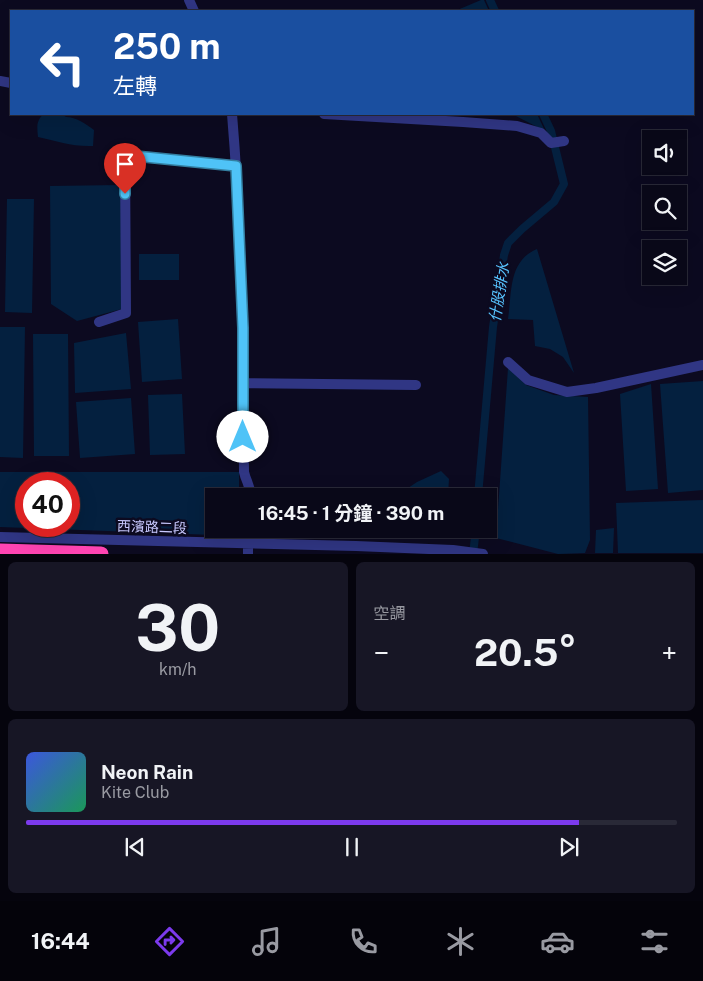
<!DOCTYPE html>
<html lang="zh-TW">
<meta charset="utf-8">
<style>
:root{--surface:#090818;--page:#171625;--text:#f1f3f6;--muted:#999aa2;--line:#292937;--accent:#7c3aed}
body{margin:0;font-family:"Public Sans","Noto Sans TC",sans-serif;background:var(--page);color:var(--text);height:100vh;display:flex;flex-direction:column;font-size:19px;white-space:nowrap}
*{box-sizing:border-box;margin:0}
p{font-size:16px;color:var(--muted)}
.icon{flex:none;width:28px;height:28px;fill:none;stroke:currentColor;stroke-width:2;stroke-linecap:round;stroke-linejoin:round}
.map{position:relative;height:554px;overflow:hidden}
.drawer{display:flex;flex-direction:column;gap:8px;padding:8px;background:#05040d;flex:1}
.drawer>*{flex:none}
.guide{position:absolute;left:10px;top:10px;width:684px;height:105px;border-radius:0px;box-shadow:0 5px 20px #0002,0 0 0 1px var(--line);background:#1a4fa0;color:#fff;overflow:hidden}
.buttons{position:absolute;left:642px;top:130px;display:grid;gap:10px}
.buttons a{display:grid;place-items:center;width:45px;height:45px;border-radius:0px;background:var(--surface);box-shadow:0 5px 20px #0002,0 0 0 1px var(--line);font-size:25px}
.speed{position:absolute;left:15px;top:472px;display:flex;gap:10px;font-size:25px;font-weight:700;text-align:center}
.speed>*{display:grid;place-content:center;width:65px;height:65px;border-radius:50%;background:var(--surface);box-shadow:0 5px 20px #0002,0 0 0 1px var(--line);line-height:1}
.speed .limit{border:8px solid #d22;background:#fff;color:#111}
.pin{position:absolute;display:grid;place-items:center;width:42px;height:42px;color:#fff;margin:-51px -21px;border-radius:50% 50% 50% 0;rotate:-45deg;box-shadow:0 0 5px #0007}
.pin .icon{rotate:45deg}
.me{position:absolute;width:55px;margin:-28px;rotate:0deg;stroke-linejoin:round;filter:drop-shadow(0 0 4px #0008)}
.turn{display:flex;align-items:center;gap:18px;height:105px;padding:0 20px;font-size:22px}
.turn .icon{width:65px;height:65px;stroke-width:2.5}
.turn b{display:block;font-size:35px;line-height:42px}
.big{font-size:38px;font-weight:700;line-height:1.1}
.drawer .card{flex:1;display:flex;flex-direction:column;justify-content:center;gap:8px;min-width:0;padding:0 18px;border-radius:8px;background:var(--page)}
.drawer .dial{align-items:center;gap:0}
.dial b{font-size:65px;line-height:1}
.song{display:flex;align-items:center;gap:15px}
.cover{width:60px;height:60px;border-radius:8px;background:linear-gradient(135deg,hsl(230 70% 55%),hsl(150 70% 35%))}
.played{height:5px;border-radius:2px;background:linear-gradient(90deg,var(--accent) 85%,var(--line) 85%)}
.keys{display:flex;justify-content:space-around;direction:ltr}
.heat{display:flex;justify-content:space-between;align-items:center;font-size:28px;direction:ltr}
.drawer .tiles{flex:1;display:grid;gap:8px;grid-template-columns:1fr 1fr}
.card:last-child{grid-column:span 2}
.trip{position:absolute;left:205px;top:488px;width:292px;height:50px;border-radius:0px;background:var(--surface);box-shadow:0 5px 20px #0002,0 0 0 1px var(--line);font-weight:700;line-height:50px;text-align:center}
.tabs{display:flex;height:80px;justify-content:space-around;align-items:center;background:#04030a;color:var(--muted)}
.tabs .icon{width:35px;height:35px}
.tabs .active{color:var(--accent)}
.tabs b{font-size:22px;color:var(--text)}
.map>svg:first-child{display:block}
.water{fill:#04203f;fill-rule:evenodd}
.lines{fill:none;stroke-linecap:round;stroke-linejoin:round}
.canal{stroke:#04203f;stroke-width:8}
.minor{stroke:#303684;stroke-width:10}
.highway{stroke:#ff44b2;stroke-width:15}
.route-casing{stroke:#337fa1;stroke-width:12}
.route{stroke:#4fc3f7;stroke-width:9}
.labels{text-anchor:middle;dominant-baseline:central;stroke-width:5;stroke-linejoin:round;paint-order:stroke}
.street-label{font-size:14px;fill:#c9c9ff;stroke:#0c0a20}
.water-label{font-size:15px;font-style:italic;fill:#57c3ff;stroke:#0c0a20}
</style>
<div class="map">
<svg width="703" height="554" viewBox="0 0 703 554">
<rect width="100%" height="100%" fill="#0c0a20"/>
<path class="water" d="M481 0H484L489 11H455Z
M44 114H62L66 117C76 117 86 124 94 130L93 146C73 147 57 141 38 137 37 127 36 120 44 114Z
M508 114H537L545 131 514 115Z
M121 185 122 309 77 321 51 304 50 186Z
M7 199H34L32 313 5 312Z
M537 249 574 373 563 357 550 349 535 346 533 320 508 319C512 293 508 261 537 249Z
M139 254H179V280H139Z
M178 319 182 379 142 382 138 322Z
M0 327H25L23 458 0 457Z
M126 333 131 389 75 393 74 343Z
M33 334H68L69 456H34Z
M508 368 526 385 554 395 588 397 590 540 585 553 558 554 496 538Z
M703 381V490L668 493 660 384Z
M651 384 658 489 626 491 620 394Z
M182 394 185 454 150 455 148 395Z
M131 398 135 454 80 458 76 402Z
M441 471 449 479 448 496H396L417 482Z
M0 472H239V496H214V529H240V536L0 527ZM26 484H69V526H26Z
M703 500V553H618L616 503Z
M614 528 613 553H595L596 530Z
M265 529H301L300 536 264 534Z
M312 529H368V539L311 537Z
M387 529H441L439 535H408Z"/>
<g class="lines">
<path class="canal" d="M490 0 495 11
M478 496 493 327 504 255 508 243 522 229 554 202 564 184 551 131 543 114
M473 554 476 529"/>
<path class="minor" d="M189 0 194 11
M0 81 11 83
M232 114C242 233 243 353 244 472 246 482 251 485 250 496
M324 114 463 122 517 126 541 133 551 143 564 141
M99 322 126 313 125 155 236 166
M508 362 528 380 567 392 596 388 703 365
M243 383 416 385
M0 537 356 546 453 550 483 554
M248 554V529"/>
<path class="highway" d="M0 551 101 554"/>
</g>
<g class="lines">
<g class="route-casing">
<path id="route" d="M125 194V155L236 166 243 328V437"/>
</g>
<use href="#route" class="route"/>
</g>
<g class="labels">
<g class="street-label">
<text transform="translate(152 527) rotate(2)">西濱路二段</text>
</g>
<g class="water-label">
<text transform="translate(499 292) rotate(-81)">什股排水</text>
</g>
</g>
</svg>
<div class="buttons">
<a><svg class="icon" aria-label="sound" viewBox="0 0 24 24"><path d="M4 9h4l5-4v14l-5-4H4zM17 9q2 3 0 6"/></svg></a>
<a><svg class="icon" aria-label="search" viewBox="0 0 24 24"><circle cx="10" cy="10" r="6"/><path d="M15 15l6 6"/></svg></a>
<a><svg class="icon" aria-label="layers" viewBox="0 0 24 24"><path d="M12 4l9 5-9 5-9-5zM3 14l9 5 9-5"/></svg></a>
</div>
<div class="speed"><div class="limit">40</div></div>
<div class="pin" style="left:125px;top:194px;background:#d93025"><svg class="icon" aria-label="arrive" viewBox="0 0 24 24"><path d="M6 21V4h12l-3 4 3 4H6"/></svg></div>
<svg class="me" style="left:243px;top:437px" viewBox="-20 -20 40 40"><circle r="19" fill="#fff"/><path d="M0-13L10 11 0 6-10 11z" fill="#4fc3f7"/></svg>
<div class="trip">16:45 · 1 分鐘 · 390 m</div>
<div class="guide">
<div class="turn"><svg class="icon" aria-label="left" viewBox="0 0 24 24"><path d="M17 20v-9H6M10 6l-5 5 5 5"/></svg><div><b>250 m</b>左轉</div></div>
</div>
</div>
<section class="drawer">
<div class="tiles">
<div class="card dial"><b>30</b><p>km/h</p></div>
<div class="card"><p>空調</p>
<div class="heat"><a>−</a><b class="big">20.5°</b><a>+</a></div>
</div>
<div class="card">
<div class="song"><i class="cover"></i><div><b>Neon Rain</b><p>Kite Club</p></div></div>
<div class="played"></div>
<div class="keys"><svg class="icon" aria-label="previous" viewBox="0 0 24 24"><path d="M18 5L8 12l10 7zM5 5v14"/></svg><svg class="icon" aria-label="pause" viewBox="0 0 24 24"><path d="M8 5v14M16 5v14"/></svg><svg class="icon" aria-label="next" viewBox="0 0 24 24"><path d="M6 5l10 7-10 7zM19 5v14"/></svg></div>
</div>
</div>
</section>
<nav class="tabs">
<b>16:44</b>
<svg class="icon active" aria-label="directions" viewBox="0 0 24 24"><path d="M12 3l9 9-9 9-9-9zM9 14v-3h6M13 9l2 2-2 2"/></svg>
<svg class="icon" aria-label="music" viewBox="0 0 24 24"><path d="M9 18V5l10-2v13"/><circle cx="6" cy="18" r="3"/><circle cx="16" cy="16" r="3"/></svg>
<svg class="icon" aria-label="phone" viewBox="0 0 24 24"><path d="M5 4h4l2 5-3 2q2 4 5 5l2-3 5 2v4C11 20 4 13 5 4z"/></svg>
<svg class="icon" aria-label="climate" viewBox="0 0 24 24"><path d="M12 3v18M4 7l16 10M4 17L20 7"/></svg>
<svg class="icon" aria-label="car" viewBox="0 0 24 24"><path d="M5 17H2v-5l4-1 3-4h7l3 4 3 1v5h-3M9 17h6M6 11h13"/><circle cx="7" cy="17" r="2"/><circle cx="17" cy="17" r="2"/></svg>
<svg class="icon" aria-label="filters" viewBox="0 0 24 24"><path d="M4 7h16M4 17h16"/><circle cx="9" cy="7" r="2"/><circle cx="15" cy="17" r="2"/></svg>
</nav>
